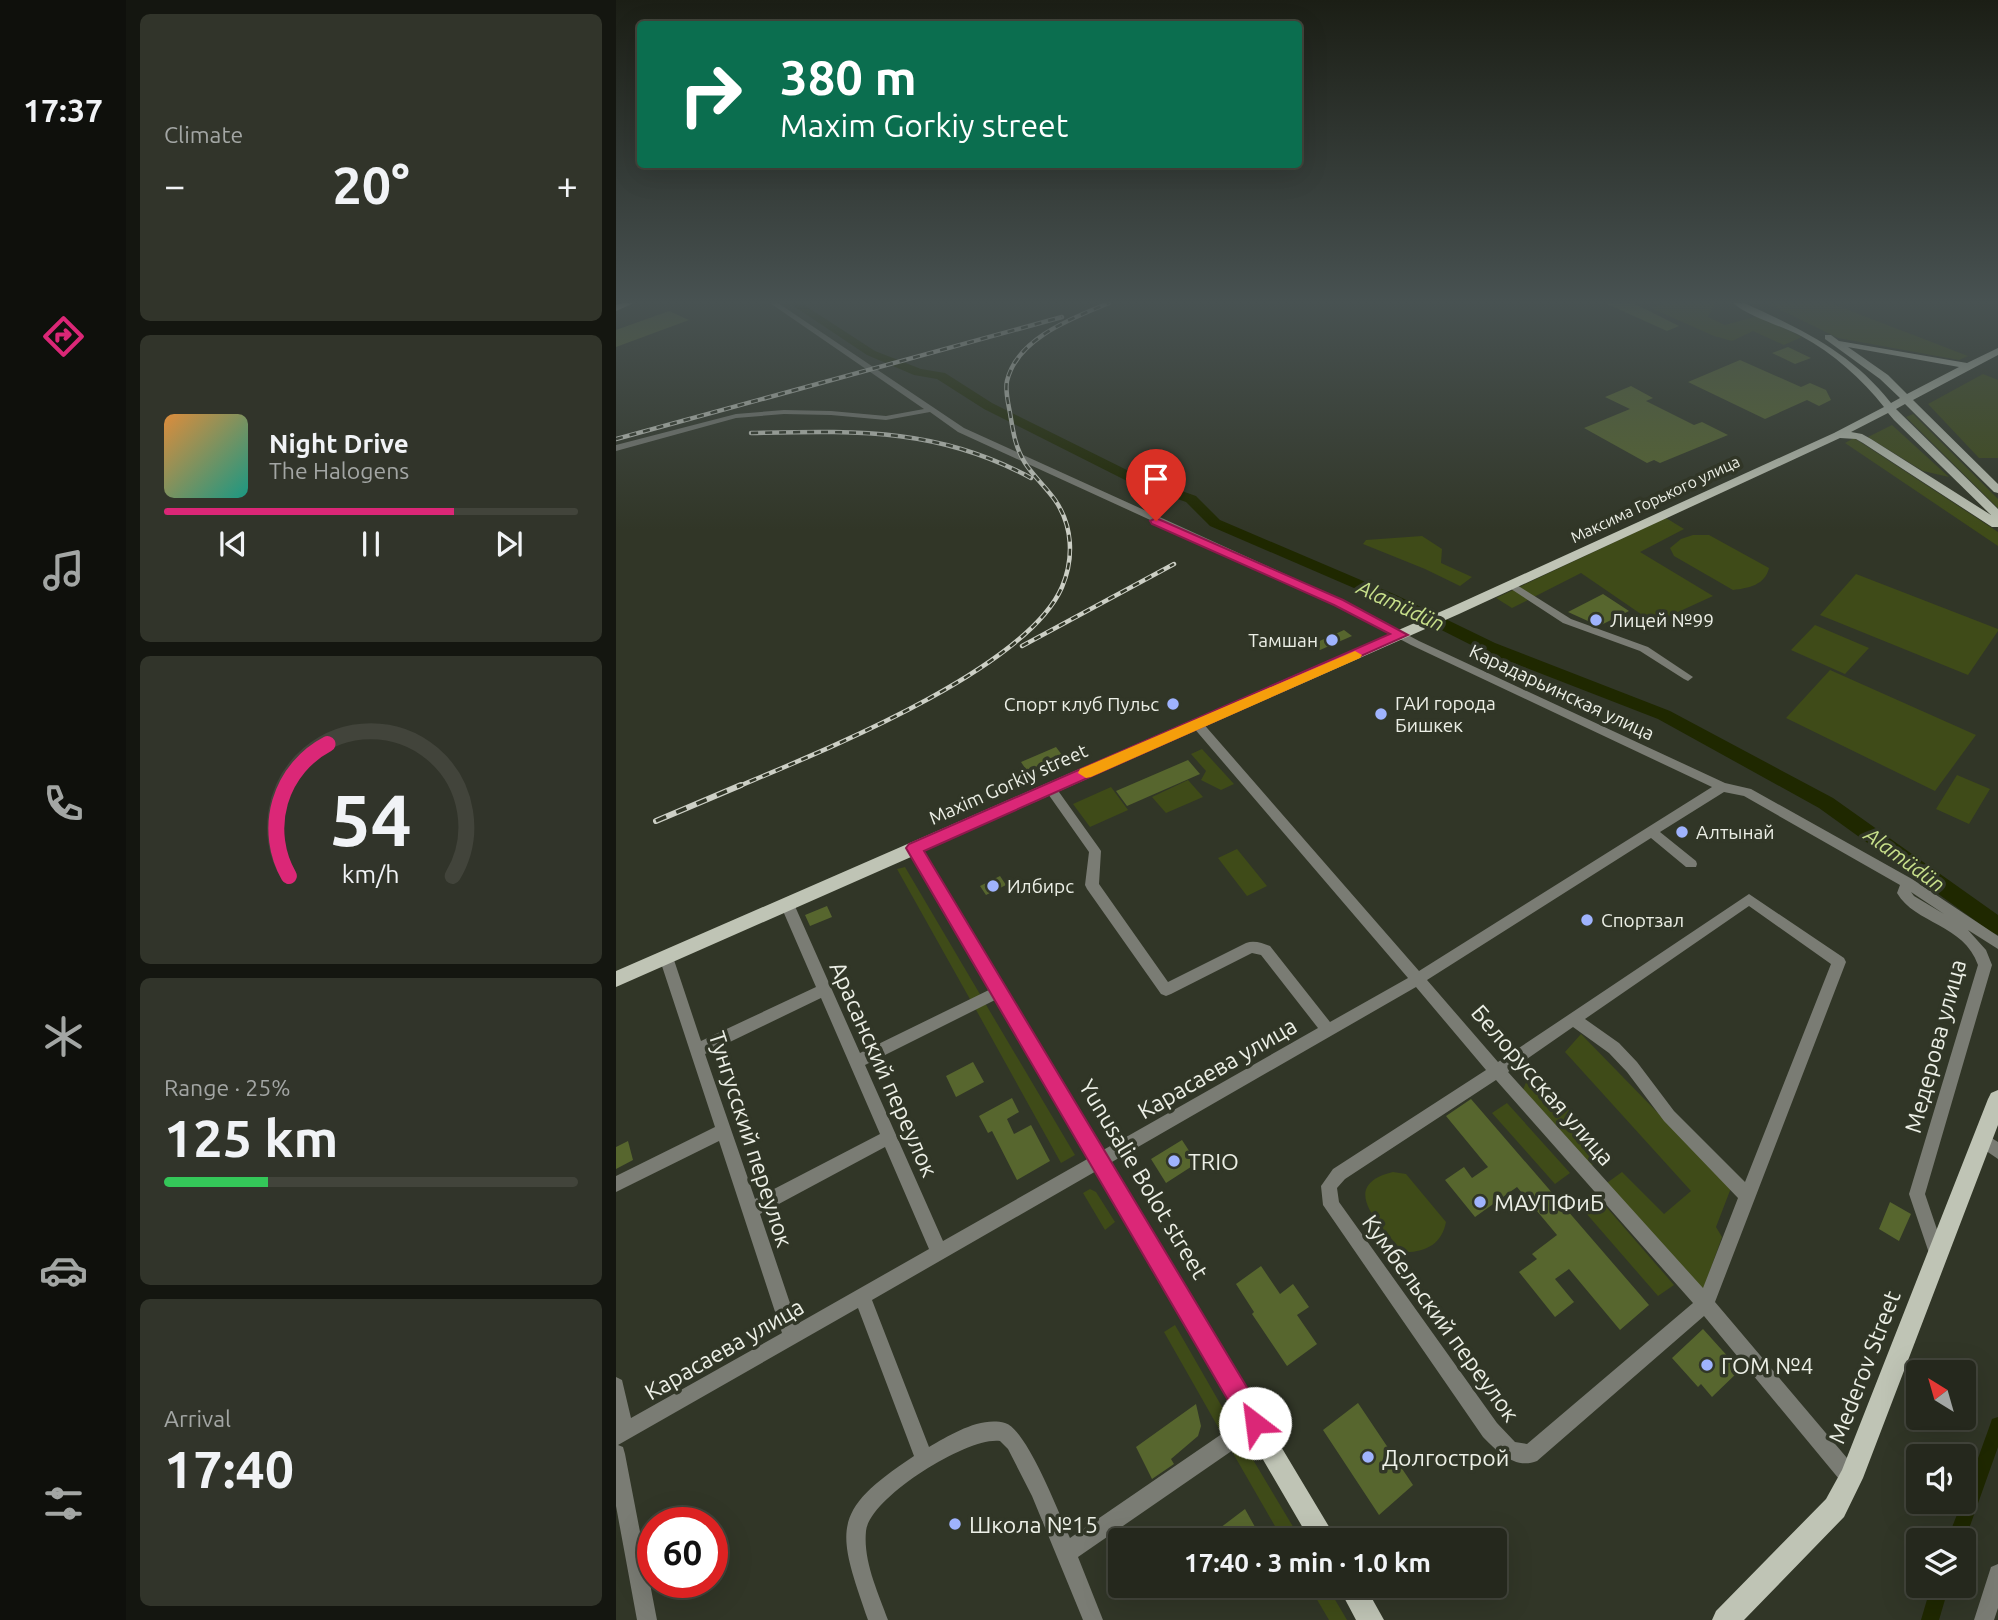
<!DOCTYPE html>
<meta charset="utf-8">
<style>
:root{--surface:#25281d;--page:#31342a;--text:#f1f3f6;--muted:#a3a6a4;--line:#42443b;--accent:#db2777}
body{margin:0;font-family:Ubuntu,sans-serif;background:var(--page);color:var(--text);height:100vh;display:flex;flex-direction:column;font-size:26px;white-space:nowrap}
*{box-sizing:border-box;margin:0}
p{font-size:23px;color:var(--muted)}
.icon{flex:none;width:38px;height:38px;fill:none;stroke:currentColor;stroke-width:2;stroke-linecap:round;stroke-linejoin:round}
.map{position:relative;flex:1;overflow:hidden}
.drawer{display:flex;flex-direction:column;gap:14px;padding:14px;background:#141610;width:490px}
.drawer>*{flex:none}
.top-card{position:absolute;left:21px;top:21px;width:665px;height:147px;border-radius:7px;box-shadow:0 7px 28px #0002,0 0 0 2px var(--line);background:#0b6e4f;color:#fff;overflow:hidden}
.needle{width:46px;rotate:323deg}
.fabs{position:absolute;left:1290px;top:1360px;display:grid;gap:14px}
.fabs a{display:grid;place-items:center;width:70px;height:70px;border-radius:7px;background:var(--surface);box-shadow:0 7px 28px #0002,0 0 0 2px var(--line);font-size:35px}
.speed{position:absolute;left:21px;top:1507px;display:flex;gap:14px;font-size:35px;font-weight:700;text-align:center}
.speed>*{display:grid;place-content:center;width:91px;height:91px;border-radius:50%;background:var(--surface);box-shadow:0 7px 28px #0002,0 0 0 2px var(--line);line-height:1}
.speed .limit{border:10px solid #d22;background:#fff;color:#111}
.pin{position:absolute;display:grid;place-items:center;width:60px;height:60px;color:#fff;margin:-72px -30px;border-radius:50% 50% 50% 0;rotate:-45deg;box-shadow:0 0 7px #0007}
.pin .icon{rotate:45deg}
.me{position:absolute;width:77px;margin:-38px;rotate:330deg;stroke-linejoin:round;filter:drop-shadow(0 0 5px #0008)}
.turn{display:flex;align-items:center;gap:24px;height:147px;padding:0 28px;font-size:32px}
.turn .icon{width:91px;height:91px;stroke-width:2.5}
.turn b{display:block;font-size:49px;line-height:60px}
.big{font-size:52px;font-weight:700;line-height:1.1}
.drawer .card{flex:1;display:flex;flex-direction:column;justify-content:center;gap:10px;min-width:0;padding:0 24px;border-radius:10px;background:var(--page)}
.drawer .dial{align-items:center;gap:0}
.dial svg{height:182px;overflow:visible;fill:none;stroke:var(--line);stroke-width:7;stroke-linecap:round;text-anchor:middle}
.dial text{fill:var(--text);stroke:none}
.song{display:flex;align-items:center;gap:21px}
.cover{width:84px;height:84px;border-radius:10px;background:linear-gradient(135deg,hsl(30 70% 55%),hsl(170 70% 35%))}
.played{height:7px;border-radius:4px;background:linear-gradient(90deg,var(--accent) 70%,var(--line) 70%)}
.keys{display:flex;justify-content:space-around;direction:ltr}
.heat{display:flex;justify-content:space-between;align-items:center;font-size:38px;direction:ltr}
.charge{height:10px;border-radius:5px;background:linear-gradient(90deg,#34c759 25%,var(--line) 0)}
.trip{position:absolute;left:492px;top:1528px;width:399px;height:70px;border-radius:7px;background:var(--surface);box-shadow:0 7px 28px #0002,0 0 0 2px var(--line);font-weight:700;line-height:70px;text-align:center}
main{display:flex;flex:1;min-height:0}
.menu{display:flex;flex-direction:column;width:126px;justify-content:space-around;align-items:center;background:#0f100c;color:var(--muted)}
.menu .icon{width:49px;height:49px}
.menu .selected{color:var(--accent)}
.menu b{font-size:32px;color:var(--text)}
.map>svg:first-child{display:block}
.green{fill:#3f4b18}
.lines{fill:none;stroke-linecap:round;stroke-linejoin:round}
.canal{fill:#1f2800;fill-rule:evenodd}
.river{fill:#1f2800;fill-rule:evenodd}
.building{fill:#57662e}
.minor{fill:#7a7c74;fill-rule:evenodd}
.major{fill:#bfc4b5;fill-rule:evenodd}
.rail-far1-casing{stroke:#cccfc5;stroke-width:4.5}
.rail-casing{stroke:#cccfc5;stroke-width:6}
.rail-far1{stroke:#313627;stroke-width:2.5;stroke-dasharray:7;stroke-linecap:butt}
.rail{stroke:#313627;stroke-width:3.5;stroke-dasharray:11;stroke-linecap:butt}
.route{fill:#db2777;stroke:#8e194d;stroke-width:2}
.slow{fill:#f59e0b}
.poi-dot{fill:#9fb3fd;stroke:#313627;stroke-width:2.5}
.labels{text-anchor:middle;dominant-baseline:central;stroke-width:7;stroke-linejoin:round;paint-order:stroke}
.far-street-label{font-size:16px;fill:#ecefe6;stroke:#313627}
.poi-label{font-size:19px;fill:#ecefe6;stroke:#313627;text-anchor:start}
.street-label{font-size:19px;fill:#ecefe6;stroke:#313627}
.water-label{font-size:21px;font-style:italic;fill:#c8e08b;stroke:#313627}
.near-street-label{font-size:23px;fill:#ecefe6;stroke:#313627}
.near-poi-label{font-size:23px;fill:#ecefe6;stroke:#313627;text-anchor:start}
</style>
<main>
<nav class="menu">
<b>17:37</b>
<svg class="icon selected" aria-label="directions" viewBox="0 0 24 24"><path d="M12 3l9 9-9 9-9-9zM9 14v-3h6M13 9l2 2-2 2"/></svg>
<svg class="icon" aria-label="music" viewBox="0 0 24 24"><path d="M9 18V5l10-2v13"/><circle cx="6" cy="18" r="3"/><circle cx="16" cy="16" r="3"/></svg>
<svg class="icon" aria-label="phone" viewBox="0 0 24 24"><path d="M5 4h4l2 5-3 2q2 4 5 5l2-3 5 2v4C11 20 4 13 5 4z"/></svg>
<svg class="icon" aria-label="climate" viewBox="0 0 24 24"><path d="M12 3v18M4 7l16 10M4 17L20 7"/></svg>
<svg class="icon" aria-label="car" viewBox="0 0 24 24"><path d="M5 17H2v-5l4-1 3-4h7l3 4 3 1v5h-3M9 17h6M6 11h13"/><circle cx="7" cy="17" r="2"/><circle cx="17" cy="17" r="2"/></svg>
<svg class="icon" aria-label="filters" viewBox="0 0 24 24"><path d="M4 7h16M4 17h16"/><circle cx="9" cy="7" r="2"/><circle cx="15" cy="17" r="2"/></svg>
</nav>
<section class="drawer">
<div class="card"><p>Climate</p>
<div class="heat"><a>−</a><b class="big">20°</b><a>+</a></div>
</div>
<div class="card">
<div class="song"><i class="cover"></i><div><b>Night Drive</b><p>The Halogens</p></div></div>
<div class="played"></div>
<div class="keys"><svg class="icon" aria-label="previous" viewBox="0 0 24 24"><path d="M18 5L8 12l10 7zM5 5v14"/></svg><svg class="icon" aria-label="pause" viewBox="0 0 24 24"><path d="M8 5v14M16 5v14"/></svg><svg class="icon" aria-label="next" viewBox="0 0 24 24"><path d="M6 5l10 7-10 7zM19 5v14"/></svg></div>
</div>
<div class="card dial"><svg viewBox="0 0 100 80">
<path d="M14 69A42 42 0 1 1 86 69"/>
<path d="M14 69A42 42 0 0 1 31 11" stroke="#db2777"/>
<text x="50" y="56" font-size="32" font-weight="700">54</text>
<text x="50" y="72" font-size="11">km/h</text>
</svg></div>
<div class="card"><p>Range · 25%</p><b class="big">125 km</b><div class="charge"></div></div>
<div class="card"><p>Arrival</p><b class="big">17:40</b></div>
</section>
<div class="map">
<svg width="1382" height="1620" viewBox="0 0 1382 1620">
<rect width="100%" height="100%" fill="#313627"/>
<path class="green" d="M1050 303H1099L1092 317 1109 325 1142 316 1186 337 1168 345 1137 331 1116 341 1098 336 1035 308Z
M1151 303H1214L1352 356 1343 360 1222 338Z
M1367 374 1382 380V458H1363L1312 404Z
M1297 414 1382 499V508L1290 417Z
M1276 425 1333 477 1307 471 1252 437Z
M1238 438 1382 532V546L1229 443Z
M1050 518 1068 529 1024 552 1097 596 1038 623 965 573 896 608 880 598Z
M1077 535H1093L1153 568C1149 585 1133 588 1117 590L1058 556 1054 548 1065 539Z
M806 536 826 549 825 563 856 577 844 586 809 569 747 544 750 540Z
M1240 574 1382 629V631L1352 675 1204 615Z
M1199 625 1253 648 1229 674 1175 650Z
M1214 670 1360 735 1319 791 1170 718Z
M586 749 618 784 605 790 585 780 590 771 575 754Z
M1341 775 1374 789 1353 824 1320 809Z
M572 780 587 797 550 813 536 797Z
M495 787 512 810 474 827 457 804Z
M621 849 651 886 631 896 602 858Z
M289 867 365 996 355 1001 281 869Z
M369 1003 459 1155 445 1163 359 1008Z
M965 1034 1115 1188 1100 1227 1106 1237 1086 1293 988 1185 1006 1172 1048 1214 1075 1191 949 1052Z
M911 1080 937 1107 950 1106 991 1150 974 1167 906 1092Z
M891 1103 954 1173 939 1184 876 1113Z
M777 1172 790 1174 830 1222C826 1244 809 1253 787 1252 767 1227 719 1186 777 1172Z
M474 1189 480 1192 499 1222 489 1230 467 1193Z
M979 1194 1058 1285 1042 1296 963 1205Z
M559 1325 613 1419 606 1434 548 1332Z
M627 1443 685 1540H667L614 1448Z
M693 1586H711L731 1620H713Z"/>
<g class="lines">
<path class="canal" d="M1382 1417V1447L1349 1540 1348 1542V1540H1331L1346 1502H1348V1497L1374 1425 1376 1419Z
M1315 1586H1333L1323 1620H1305Z"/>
<path class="river" d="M173 303H185L259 351 305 369 329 373 376 403 523 476 580 496 604 520 780 595 879 643 1054 711 1217 798 1382 915V935L1375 932 1203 808 1042 719 867 651 768 601 594 526 570 502 513 482 368 409 321 379 298 375 251 355Z"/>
</g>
<path class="building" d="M989 303 1019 304 1063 326 1051 331Z
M53 311 73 320 0 347V330Z
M1172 347 1195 358 1179 364 1156 353Z
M1124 360 1185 387 1194 383 1210 390 1215 400 1203 406 1191 400 1149 419 1072 382Z
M1015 386 1037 398 1030 401 1078 425 1086 422 1112 435 1044 463 1038 460 1031 463 968 428 1014 409 989 397Z
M987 594 1013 611 983 626 952 612Z
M728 630 736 636 704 650 697 644Z
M440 747 446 755 411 771 405 762Z
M572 760 584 774 511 806 500 791Z
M384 876 390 885 370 895 364 886Z
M211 906 216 917 194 926 189 915Z
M357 1062 368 1082 340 1097 330 1076Z
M396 1098 403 1112 391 1119 398 1134 415 1125 434 1161 401 1180 376 1131 372 1133 363 1116Z
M855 1099 1033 1305 1004 1330 953 1269 939 1279 958 1302 939 1317 903 1272 921 1259 916 1254 941 1235 901 1187 859 1217 829 1180 848 1167 856 1178 872 1167 830 1116Z
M566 1140 581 1163 550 1183 535 1159Z
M12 1141 17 1160 0 1169V1147Z
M1274 1202 1295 1214 1283 1241 1263 1229Z
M645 1266 664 1294 677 1284 693 1307 681 1315 701 1344 671 1366 636 1314 638 1312 620 1284Z
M1087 1329 1124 1370 1096 1397 1085 1384 1082 1387 1056 1358Z
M742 1403 797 1485 763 1515 707 1430Z
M580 1404 585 1426 582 1436 555 1459 558 1464 536 1479 520 1447Z
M629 1509 644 1536 640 1540H605L600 1531Z"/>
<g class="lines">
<path class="minor" d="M154 303H162L348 428 726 600 803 641 1109 783 1135 789 1296 879 1382 936V949L1352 930 1370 950 1376 965 1309 1194 1330 1256 1328 1262 1322 1264 1316 1262 1314 1256 1293 1194 1362 965C1348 924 1299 924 1281 893L1284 885 1128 796 1108 792 1044 832 1080 861 1081 864 1080 867H1070L1035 838 811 980 882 1062 1133 894 1228 958 1230 962 1099 1302 1242 1471 1245 1478 1242 1485 1235 1488 1228 1485 1088 1316 921 1461C899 1470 881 1451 867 1437L707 1205 705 1186 717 1169 870 1070 800 987 256 1300 313 1447C334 1435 364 1416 389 1423 411 1429 444 1516 454 1538L632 1416 639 1414 646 1416 648 1423 646 1430 462 1557 487 1620H467L416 1496 392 1449 384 1441C352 1436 253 1498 250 1531 247 1561 262 1592 272 1620H252C221 1530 213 1512 298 1456L242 1308 2 1445 7 1447 9 1454 41 1620H21L0 1506V1377L6 1380 15 1418 166 1333 103 1141 0 1192V1176L99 1127 43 957 45 953 50 951 55 953 57 957 85 1041 200 987 164 904 166 900H176L178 904 244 1053 379 987 384 985 389 987 391 991 389 995 249 1065 327 1241 702 1028 645 955 636 953 555 994 550 996 545 994 471 889 469 885 473 852 430 791 428 788 430 785H438L483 848 485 851 483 884 552 982 630 943C638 940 646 943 654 946L714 1022 792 978 577 727 575 724 577 721H585L803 971 1096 787 795 645 718 604 342 432 314 412 270 420 215 415 168 414 120 418 0 451V445L120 414 168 410 215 411 270 416 308 409ZM1295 892 1328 914 1298 896ZM1133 906 1215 964 1129 1182 1058 1111 1021 1062 1003 1043 969 1019ZM205 998 264 1134 139 1199 89 1054ZM957 1027 993 1053 1011 1072 1048 1121 1122 1198 1087 1288 892 1072ZM880 1080 1077 1303 911 1444 899 1442 881 1423 723 1202 721 1188 729 1179ZM269 1147 313 1249 181 1324 144 1214Z
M896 582 955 619 1032 647 1077 677 1072 681 1068 679 1024 651 947 623 892 587 891 585Z
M1366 1132 1382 1142V1159L1360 1144 1358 1139 1360 1134Z
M1382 1564V1608L1378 1620H1358L1375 1567Z"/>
<path class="major" d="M6 303H18L0 311V305Z
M1117 303H1128C1185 329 1235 352 1275 403L1284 398 1264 379 1209 339V335H1215L1223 341 1351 363 1382 348V355L1297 400 1382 484V493L1378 492 1289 404 1280 409 1382 509V527H1376L1247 443 1240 439 1224 438 843 614 308 851 721 1540H694L295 857 0 987V971L833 608 1218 433 1268 407C1246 379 1217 353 1185 336 1164 325 1135 318 1117 303ZM1232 347 1343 367 1291 394 1272 375ZM1272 413 1278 420 1375 515 1255 439 1246 434 1235 432Z
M1382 1090V1125L1247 1478 1228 1517 1128 1620H1096L1100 1611 1210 1499 1226 1470 1372 1099 1375 1093Z
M722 1586H749L768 1620H740Z"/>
<g class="rail-far1-casing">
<path id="rail-far1" d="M135 433C238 431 321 427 415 478
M0 439 446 317
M406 646 558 564
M121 787C204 752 410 670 446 587 458 559 457 526 439 500 430 487 418 477 409 463 399 447 397 431 394 413 392 402 389 391 391 381 401 338 457 318 493 303"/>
</g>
<g class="rail-casing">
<path id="rail" d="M40 821 125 785"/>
</g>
<use href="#rail-far1" class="rail-far1"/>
<use href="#rail" class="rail"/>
</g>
<linearGradient id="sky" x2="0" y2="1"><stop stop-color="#1b1e15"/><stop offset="0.57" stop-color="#485252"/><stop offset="1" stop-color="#485252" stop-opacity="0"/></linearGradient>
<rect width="1382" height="530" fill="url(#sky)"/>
<path class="route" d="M540 518 727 600 792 635 308 851 647 1414 651 1423 647 1431 639 1435 630 1431 290 848 293 844 774 634 718 605 536 524 534 521Z"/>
<path class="slow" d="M739 651 746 655 744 658 475 777 470 778 462 773 464 769Z"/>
<g class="poi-dot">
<circle cx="980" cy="620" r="7"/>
<circle cx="716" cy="640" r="7"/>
<circle cx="557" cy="704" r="7"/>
<circle cx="765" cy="714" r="7"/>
<circle cx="1066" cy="832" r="7"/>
<circle cx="377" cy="886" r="7"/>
<circle cx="971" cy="920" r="7"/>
<circle cx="558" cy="1161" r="7"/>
<circle cx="864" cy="1202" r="7"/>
<circle cx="1091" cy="1365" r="7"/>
<circle cx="752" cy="1457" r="7"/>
<circle cx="339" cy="1524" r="7"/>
</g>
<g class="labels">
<g class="far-street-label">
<text transform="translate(1039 499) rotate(-25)">Максима Горького улица</text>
</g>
<g class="poi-label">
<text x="994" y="620">Лицей №99</text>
<text x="702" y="640" text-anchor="end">Тамшан</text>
<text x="779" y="703">ГАИ города<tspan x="779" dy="22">Бишкек</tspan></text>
<text x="543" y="704" text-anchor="end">Спорт клуб Пульс</text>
<text x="1080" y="832">Алтынай</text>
<text x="391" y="886">Илбирс</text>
<text x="985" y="920">Спортзал</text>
</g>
<g class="street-label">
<text transform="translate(946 692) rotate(25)">Карадарьинская улица</text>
<text transform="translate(392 784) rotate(-24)">Maxim Gorkiy street</text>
</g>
<g class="water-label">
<text transform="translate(785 605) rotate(25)">Alamüdün</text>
<text transform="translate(1289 859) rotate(36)">Alamüdün</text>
</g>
<g class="near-street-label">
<text transform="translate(1319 1046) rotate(-75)">Медерова улица</text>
<text transform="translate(601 1068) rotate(-30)">Карасаева улица</text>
<text transform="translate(268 1069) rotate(66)">Арасанский переулок</text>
<text transform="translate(927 1085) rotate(49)">Белорусская улица</text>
<text transform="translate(135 1139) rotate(72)">Тунгусский переулок</text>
<text transform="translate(528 1179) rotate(59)">Yunusalie Bolot street</text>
<text transform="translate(825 1318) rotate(54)">Кумбельский переулок</text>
<text transform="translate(108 1349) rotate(-30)">Карасаева улица</text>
<text transform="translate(1248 1367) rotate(-69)">Mederov Street</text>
</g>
<g class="near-poi-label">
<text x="572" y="1161">TRIO</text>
<text x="878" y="1202">МАУПФиБ</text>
<text x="1105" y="1365">ГОМ №4</text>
<text x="766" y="1457">Долгострой</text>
<text x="353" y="1524">Школа №15</text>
</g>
</g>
</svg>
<div class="fabs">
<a><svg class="needle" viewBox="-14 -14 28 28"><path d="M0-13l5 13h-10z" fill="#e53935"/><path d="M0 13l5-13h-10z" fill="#a3a6a4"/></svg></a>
<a><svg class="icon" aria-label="sound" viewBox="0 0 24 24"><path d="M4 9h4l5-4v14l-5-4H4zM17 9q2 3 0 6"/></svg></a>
<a><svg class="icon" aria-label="layers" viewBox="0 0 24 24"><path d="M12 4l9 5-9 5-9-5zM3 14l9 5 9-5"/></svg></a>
</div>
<div class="speed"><div class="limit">60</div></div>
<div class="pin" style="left:540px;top:521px;background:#d93025"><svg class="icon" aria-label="arrive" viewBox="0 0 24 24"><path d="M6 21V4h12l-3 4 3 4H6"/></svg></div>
<svg class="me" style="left:639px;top:1423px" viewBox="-20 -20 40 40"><circle r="19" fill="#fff"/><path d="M0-13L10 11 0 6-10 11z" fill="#db2777"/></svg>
<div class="trip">17:40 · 3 min · 1.0 km</div>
<div class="top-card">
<div class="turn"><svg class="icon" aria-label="right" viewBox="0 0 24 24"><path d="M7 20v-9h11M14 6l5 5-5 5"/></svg><div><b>380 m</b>Maxim Gorkiy street</div></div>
</div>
</div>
</main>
